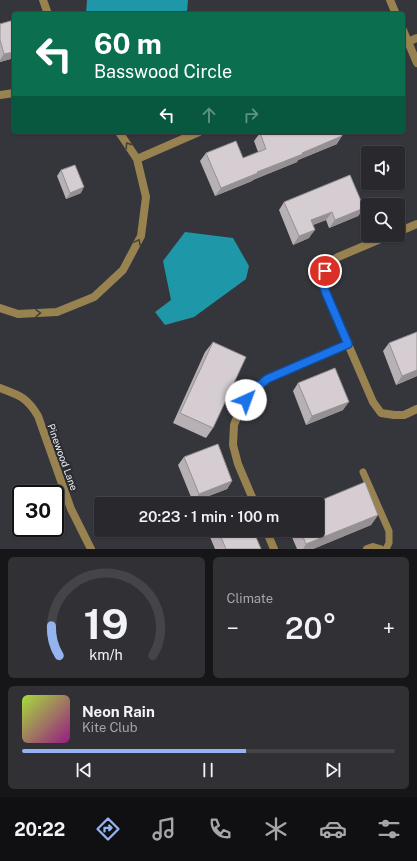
<!DOCTYPE html>
<meta charset="utf-8">
<style>
:root{--surface:#28282d;--page:#303035;--text:#f1f3f6;--muted:#a5a6aa;--line:#444449;--accent:#95b2f1}
body{margin:0;font-family:"Public Sans",sans-serif;background:var(--page);color:var(--text);height:100vh;display:flex;flex-direction:column;font-size:15px;white-space:nowrap}
*{box-sizing:border-box;margin:0}
p{font-size:13px;color:var(--muted)}
.icon{flex:none;width:22px;height:22px;fill:none;stroke:currentColor;stroke-width:2;stroke-linecap:round;stroke-linejoin:round}
.map{position:relative;height:549px;overflow:hidden}
.side{display:flex;flex-direction:column;gap:8px;padding:8px;background:#161619;flex:1}
.side>*{flex:none}
.banner{position:absolute;left:12px;top:12px;width:393px;height:122px;border-radius:4px;box-shadow:0 1px 3px #0004,0 0 0 1px var(--line);background:#0b6e4f;color:#fff;overflow:hidden}
.controls{position:absolute;left:361px;top:146px;display:grid;gap:8px}
.controls a{display:grid;place-items:center;width:44px;height:44px;border-radius:4px;background:var(--surface);box-shadow:0 1px 3px #0004,0 0 0 1px var(--line);font-size:20px}
.speed{position:absolute;left:12px;top:485px;display:flex;gap:8px;font-size:20px;font-weight:700;text-align:center}
.speed>*{display:grid;place-content:center;width:52px;height:52px;border-radius:50%;background:var(--surface);box-shadow:0 1px 3px #0004,0 0 0 1px var(--line);line-height:1}
.speed .limit{border:2px solid #111;border-radius:6px;background:#fff;color:#111}
.pin{position:absolute;display:grid;place-items:center;width:34px;height:34px;color:#fff;margin:-17px;border:2px solid #fff;border-radius:50%;box-shadow:0 1px 4px #0007}
.me{position:absolute;width:44px;margin:-22px;rotate:43deg;stroke-linejoin:round;filter:drop-shadow(0 0 3px #0008)}
.turn{display:flex;align-items:center;gap:14px;height:84px;padding:0 16px;font-size:18px}
.turn .icon{width:52px;height:52px;stroke-width:2.5}
.turn b{display:block;font-size:28px;line-height:34px}
.lanes{display:flex;align-items:center;height:38px;padding:0 16px;background:#0003;justify-content:center;gap:20px;direction:ltr}
.lanes .off{opacity:.35}
.big{font-size:30px;font-weight:600;line-height:1.1}
.side .widget{flex:1;display:flex;flex-direction:column;justify-content:center;gap:6px;min-width:0;padding:0 14px;border-radius:6px;background:var(--page)}
.side .dial{align-items:center;gap:0}
.dial svg{height:104px;overflow:visible;fill:none;stroke:var(--line);stroke-width:7;stroke-linecap:round;text-anchor:middle}
.dial text{fill:var(--text);stroke:none}
.song{display:flex;align-items:center;gap:12px}
.cover{width:48px;height:48px;border-radius:6px;background:linear-gradient(135deg,hsl(80 70% 55%),hsl(310 70% 35%))}
.played{height:4px;border-radius:2px;background:linear-gradient(90deg,var(--accent) 60%,var(--line) 60%)}
.keys{display:flex;justify-content:space-around;direction:ltr}
.heat{display:flex;justify-content:space-between;align-items:center;font-size:22px;direction:ltr}
.side .tiles{flex:1;display:grid;gap:8px;grid-template-columns:1fr 1fr}
.widget:last-child{grid-column:span 2}
.trip{position:absolute;left:94px;top:497px;width:230px;height:40px;border-radius:4px;background:var(--surface);box-shadow:0 1px 3px #0004,0 0 0 1px var(--line);font-weight:600;line-height:40px;text-align:center}
.tabs{display:flex;height:64px;justify-content:space-around;align-items:center;background:#101012;color:var(--muted)}
.tabs .icon{width:28px;height:28px}
.tabs .active{color:var(--accent)}
.tabs b{font-size:18px;color:var(--text)}
.map>svg:first-child{display:block}
.water{fill:#1e98a8}
.lines{fill:none;stroke-linecap:round;stroke-linejoin:round}
.service{stroke:#978250;stroke-width:7}
.minor{stroke:#978250;stroke-width:8}
.wall{fill:#b7b0b4}
.shaded-wall{fill:#959092}
.building{fill:#d5cdd1;stroke:#959092}
.oneway{stroke:#46423a}
.route-casing{stroke:#114b97;stroke-width:10}
.route{stroke:#1a73e8;stroke-width:7}
.labels{text-anchor:middle;dominant-baseline:central;stroke-width:4;stroke-linejoin:round;paint-order:stroke}
.street-label{font-size:10px;fill:#edeef2;stroke:#2b2c32}
</style>
<div class="map">
<svg width="417" height="549" viewBox="0 0 417 549">
<rect width="100%" height="100%" fill="#35363c"/>
<path class="water" d="M87 0H188L187 12 181 14H86Z
M185 232 233 238 249 266 246 279 194 317 165 325 155 312 171 300 163 261Z"/>
<g class="lines">
<path class="service" d="M363 472 389 531V543L386 549"/>
<path class="minor" d="M43 0 48 14
M390 0 396 14
M403 30 417 63
M403 44 417 38
M0 95 14 93
M137 159 199 132
M398 232 417 224
M390 235 338 257 328 263 322 281 326 293 373 402 381 413 394 415H404L417 409
M0 308 18 314 57 312 94 297 123 270 141 236 146 197 137 159 119 132
M0 388C19 395 27 397 38 416L71 509 91 549
M255 504 238 464 233 445 234 425 241 407 251 393 267 379 348 344
M266 530 274 549
M367 549 373 547 380 549"/>
</g>
<path class="wall" d="M14 20V58L0 62V24Z
M260 133 337 144 298 160 297 162 253 180 252 181 215 196 200 161 206 153 243 158 258 152 254 141Z
M61 170 81 193 66 199 57 176Z
M284 202 364 208 358 216 329 228 326 220 313 225 309 238 293 245 279 210Z
M417 332V376L396 385 383 351 389 343Z
M213 342V428L206 438 173 423 205 352Z
M298 383 343 410 306 425 293 391Z
M184 457 232 481 227 489 193 502 178 465Z
M378 515 371 525 313 549H297L289 530H317Z
M207 530H253L261 549H215Z"/>
<path class="shaded-wall" d="M14 52V58L0 62V60L4 54Z
M342 136 337 144 298 160 297 162 253 180 252 181 215 196 221 188 302 153Z
M84 187 81 193 66 199 70 193Z
M364 208 358 216 329 228 335 220Z
M332 212 326 220 305 228 311 220Z
M315 230 309 238 293 245 299 236Z
M417 370V376L396 385 402 376Z
M349 402 343 410 306 425 312 416Z
M232 481 227 489 193 502 199 494Z
M378 515 371 525 313 549H303L306 544Z"/>
<path class="building" d="M14 20V52L4 54 0 40V24Z
M263 132H341L342 136 302 153 303 154 257 172 258 173 221 188 206 153 236 141 243 158 266 149 260 133Z
M75 165 84 187 70 193 61 170Z
M350 175 364 208 335 220 332 212 311 220 315 230 299 236 284 202Z
M417 332V370L402 376 389 343Z
M213 342 246 357 213 428 180 413Z
M335 368 349 402 312 416 298 383Z
M218 444 232 481 199 494 184 457Z
M365 482 378 515 306 544 300 530H317V504H312Z
M242 496 245 504H223Z
M218 530H253L261 549H226Z"/>
<defs><path id="oneway-chevron" d="M-2-3.5L2.5 0L-2 3.5" fill="none" stroke-width="1.6" stroke-linecap="round" stroke-linejoin="round"/></defs>
<g class="oneway">
<use href="#oneway-chevron" transform="translate(128 145) rotate(-125)"/>
<use href="#oneway-chevron" transform="translate(138 242) rotate(-62)"/>
<use href="#oneway-chevron" transform="translate(38 313) rotate(-2)"/>
</g>
<g class="lines">
<g class="route-casing">
<path id="route" d="M246 400 251 393 267 379 348 344 326 293 322 281 325 271"/>
</g>
<use href="#route" class="route"/>
</g>
<g class="labels">
<g class="street-label">
<text transform="translate(63 457) rotate(70)">Pinewood Lane</text>
</g>
</g>
</svg>
<div class="controls">
<a><svg class="icon" aria-label="sound" viewBox="0 0 24 24"><path d="M4 9h4l5-4v14l-5-4H4zM17 9q2 3 0 6"/></svg></a>
<a><svg class="icon" aria-label="search" viewBox="0 0 24 24"><circle cx="10" cy="10" r="6"/><path d="M15 15l6 6"/></svg></a>
</div>
<div class="speed"><div class="limit">30</div></div>
<div class="pin" style="left:325px;top:271px;background:#d93025"><svg class="icon" aria-label="arrive" viewBox="0 0 24 24"><path d="M6 21V4h12l-3 4 3 4H6"/></svg></div>
<svg class="me" style="left:246px;top:400px" viewBox="-20 -20 40 40"><circle r="19" fill="#fff"/><path d="M0-13L10 11 0 6-10 11z" fill="#1a73e8"/></svg>
<div class="trip">20:23 · 1 min · 100 m</div>
<div class="banner">
<div class="turn"><svg class="icon" aria-label="left" viewBox="0 0 24 24"><path d="M17 20v-9H6M10 6l-5 5 5 5"/></svg><div><b>60 m</b>Basswood Circle</div></div>
<div class="lanes"><svg class="icon" aria-label="left" viewBox="0 0 24 24"><path d="M17 20v-9H6M10 6l-5 5 5 5"/></svg><svg class="icon off" aria-label="ahead" viewBox="0 0 24 24"><path d="M12 20V5M6 11l6-6 6 6"/></svg><svg class="icon off" aria-label="right" viewBox="0 0 24 24"><path d="M7 20v-9h11M14 6l5 5-5 5"/></svg></div>
</div>
</div>
<section class="side">
<div class="tiles">
<div class="widget dial"><svg viewBox="0 0 100 80">
<path d="M14 69A42 42 0 1 1 86 69"/>
<path d="M14 69A42 42 0 0 1 8 46" stroke="#95b2f1"/>
<text x="50" y="56" font-size="32" font-weight="700">19</text>
<text x="50" y="72" font-size="11">km/h</text>
</svg></div>
<div class="widget"><p>Climate</p>
<div class="heat"><a>−</a><b class="big">20°</b><a>+</a></div>
</div>
<div class="widget">
<div class="song"><i class="cover"></i><div><b>Neon Rain</b><p>Kite Club</p></div></div>
<div class="played"></div>
<div class="keys"><svg class="icon" aria-label="previous" viewBox="0 0 24 24"><path d="M18 5L8 12l10 7zM5 5v14"/></svg><svg class="icon" aria-label="pause" viewBox="0 0 24 24"><path d="M8 5v14M16 5v14"/></svg><svg class="icon" aria-label="next" viewBox="0 0 24 24"><path d="M6 5l10 7-10 7zM19 5v14"/></svg></div>
</div>
</div>
</section>
<nav class="tabs">
<b>20:22</b>
<svg class="icon active" aria-label="directions" viewBox="0 0 24 24"><path d="M12 3l9 9-9 9-9-9zM9 14v-3h6M13 9l2 2-2 2"/></svg>
<svg class="icon" aria-label="music" viewBox="0 0 24 24"><path d="M9 18V5l10-2v13"/><circle cx="6" cy="18" r="3"/><circle cx="16" cy="16" r="3"/></svg>
<svg class="icon" aria-label="phone" viewBox="0 0 24 24"><path d="M5 4h4l2 5-3 2q2 4 5 5l2-3 5 2v4C11 20 4 13 5 4z"/></svg>
<svg class="icon" aria-label="climate" viewBox="0 0 24 24"><path d="M12 3v18M4 7l16 10M4 17L20 7"/></svg>
<svg class="icon" aria-label="car" viewBox="0 0 24 24"><path d="M5 17H2v-5l4-1 3-4h7l3 4 3 1v5h-3M9 17h6M6 11h13"/><circle cx="7" cy="17" r="2"/><circle cx="17" cy="17" r="2"/></svg>
<svg class="icon" aria-label="filters" viewBox="0 0 24 24"><path d="M4 7h16M4 17h16"/><circle cx="9" cy="7" r="2"/><circle cx="15" cy="17" r="2"/></svg>
</nav>
